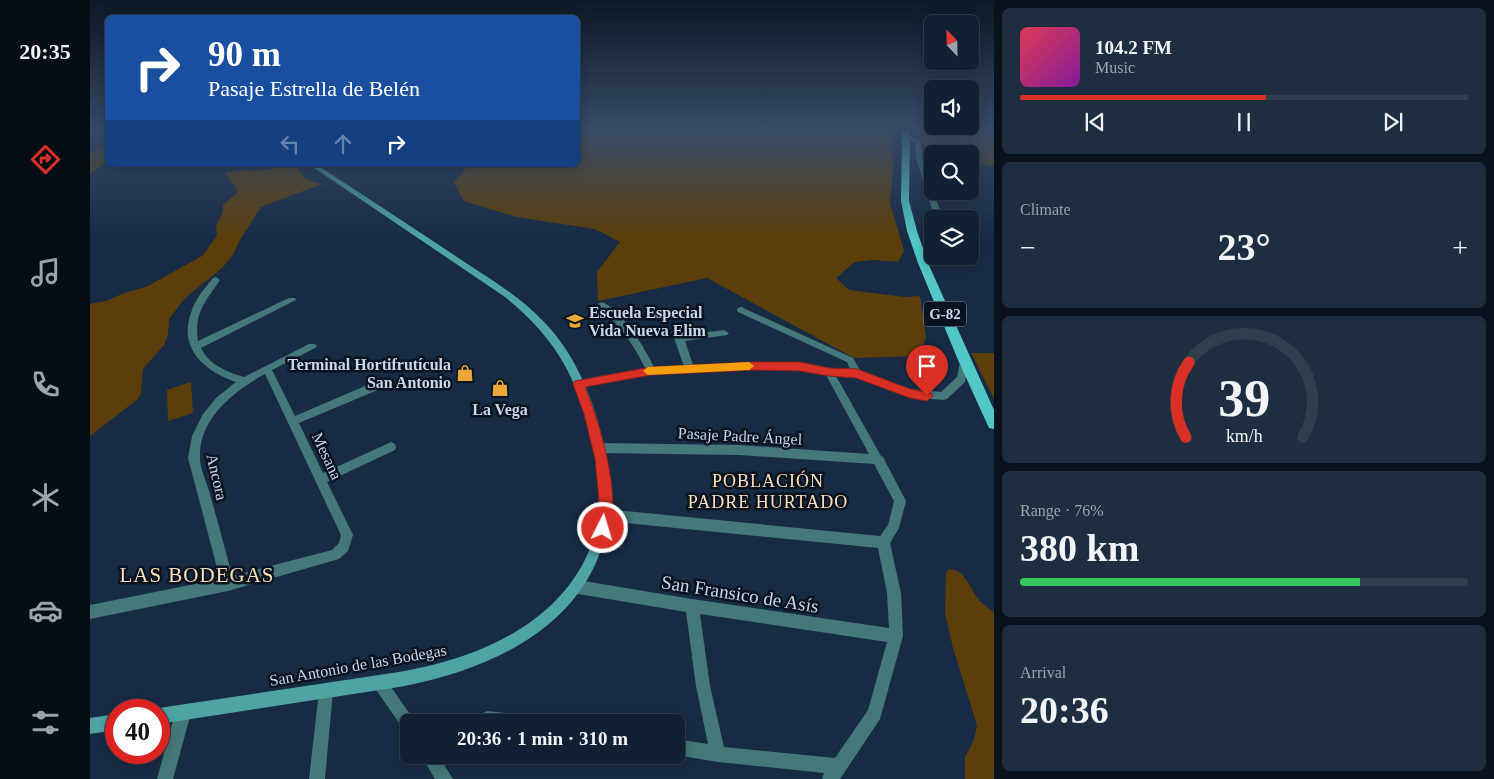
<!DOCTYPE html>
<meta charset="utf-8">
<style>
:root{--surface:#112033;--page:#1e2d3f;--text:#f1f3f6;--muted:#9ca3ac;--line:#303e4e;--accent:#d93025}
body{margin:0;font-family:Georgia,serif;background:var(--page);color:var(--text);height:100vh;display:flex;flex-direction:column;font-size:19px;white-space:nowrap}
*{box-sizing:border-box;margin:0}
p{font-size:16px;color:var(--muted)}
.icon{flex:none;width:28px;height:28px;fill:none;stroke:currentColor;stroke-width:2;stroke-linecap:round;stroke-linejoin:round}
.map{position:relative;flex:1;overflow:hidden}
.sheet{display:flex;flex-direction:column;gap:8px;padding:8px;background:#09121c;width:500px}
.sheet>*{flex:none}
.banner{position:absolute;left:15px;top:15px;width:475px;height:152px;border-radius:8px;box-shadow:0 2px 12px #0003,0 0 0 1px var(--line);background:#1a4fa0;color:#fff;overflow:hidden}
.needle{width:32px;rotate:338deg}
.fabs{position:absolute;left:834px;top:15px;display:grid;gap:10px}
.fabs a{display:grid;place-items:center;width:55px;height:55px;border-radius:8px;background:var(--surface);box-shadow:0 2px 12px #0003,0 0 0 1px var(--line);font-size:25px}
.speed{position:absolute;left:15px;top:699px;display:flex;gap:10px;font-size:25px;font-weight:700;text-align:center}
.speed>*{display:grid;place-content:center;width:65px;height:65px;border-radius:50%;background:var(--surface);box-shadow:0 2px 12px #0003,0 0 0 1px var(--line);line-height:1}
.speed .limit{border:8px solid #d22;background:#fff;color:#111}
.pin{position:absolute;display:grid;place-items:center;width:42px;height:42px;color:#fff;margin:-51px -21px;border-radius:50% 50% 50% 0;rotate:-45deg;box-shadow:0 0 5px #0007}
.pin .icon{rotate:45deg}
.me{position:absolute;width:55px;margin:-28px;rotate:5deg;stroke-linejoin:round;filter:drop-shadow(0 0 4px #0008)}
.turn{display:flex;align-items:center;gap:18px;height:105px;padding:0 20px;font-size:22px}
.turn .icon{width:65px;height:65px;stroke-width:2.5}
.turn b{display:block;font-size:35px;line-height:42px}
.lanes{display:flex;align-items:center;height:48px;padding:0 20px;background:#0003;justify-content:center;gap:25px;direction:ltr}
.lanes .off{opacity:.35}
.big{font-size:38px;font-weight:600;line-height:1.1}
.sheet .widget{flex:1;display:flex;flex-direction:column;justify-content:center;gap:8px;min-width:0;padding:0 18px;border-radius:8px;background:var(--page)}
.sheet .dial{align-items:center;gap:0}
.dial svg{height:130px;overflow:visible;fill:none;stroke:var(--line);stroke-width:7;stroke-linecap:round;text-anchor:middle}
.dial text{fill:var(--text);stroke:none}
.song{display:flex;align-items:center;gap:15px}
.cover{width:60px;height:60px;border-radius:8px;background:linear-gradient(135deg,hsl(350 70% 55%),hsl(290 70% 35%))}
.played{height:5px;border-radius:2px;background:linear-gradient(90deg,var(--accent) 55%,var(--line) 55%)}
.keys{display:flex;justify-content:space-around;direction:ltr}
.heat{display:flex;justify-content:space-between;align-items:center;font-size:28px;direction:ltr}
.charge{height:8px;border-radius:4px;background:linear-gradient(90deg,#34c759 76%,var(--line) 0)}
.trip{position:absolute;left:310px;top:714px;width:285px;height:50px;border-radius:8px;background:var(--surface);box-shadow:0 2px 12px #0003,0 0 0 1px var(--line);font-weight:600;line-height:50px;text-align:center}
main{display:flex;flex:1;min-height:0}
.dock{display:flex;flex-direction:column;width:90px;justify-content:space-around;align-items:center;background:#070d14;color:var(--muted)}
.dock .icon{width:35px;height:35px}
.dock .on{color:var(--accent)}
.dock b{font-size:22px;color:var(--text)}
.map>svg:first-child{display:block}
.green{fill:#5c3e0a}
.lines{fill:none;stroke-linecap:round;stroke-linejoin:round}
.street{fill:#457878;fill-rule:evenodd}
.secondary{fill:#4ea4a5;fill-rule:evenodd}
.primary{fill:#52c7c7;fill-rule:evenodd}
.route{fill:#d93025;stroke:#8d1f18}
.slow{fill:#f59e0b}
.labels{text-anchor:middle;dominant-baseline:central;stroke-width:5;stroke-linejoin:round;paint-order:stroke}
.shield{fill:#0a131f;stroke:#919cac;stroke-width:1}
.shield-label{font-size:15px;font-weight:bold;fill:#cbd7e8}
.poi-label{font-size:16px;font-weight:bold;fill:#cbd7e8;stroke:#0a131f;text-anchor:start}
.street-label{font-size:16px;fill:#cbd7e8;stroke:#0a131f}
.neighbourhood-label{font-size:18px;letter-spacing:1px;fill:#fcdfb8;stroke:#0a131f}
.near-street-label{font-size:19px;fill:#cbd7e8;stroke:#0a131f}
.near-neighbourhood-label{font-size:21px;letter-spacing:1px;fill:#fcdfb8;stroke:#0a131f}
</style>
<main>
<nav class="dock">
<b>20:35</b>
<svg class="icon on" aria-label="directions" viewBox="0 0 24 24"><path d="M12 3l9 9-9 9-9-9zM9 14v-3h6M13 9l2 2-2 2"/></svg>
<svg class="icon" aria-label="music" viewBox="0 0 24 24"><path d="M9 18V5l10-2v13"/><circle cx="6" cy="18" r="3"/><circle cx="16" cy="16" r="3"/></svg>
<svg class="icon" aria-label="phone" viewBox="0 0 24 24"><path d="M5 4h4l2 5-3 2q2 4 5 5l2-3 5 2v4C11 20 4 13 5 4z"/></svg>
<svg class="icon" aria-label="climate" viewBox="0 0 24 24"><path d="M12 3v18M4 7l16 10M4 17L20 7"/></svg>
<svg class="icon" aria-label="car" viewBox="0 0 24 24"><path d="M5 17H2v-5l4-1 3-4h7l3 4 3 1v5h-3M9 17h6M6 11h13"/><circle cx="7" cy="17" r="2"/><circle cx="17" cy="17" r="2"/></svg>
<svg class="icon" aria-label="filters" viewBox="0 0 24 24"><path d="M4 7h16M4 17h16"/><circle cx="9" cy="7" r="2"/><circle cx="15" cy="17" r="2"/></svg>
</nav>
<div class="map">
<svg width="904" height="779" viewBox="0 0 904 779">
<rect width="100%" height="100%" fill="#172b44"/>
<path class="green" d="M488 130H801L803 168 800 203 814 251 808 262 783 260 765 262 746 278 759 290 815 297 830 296 836 337 829 356 764 358 617 278 508 301 507 272 530 242 505 229 426 217 374 201 364 183 378 165H488Z
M833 130H904V165H880V154H842V168L835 166Z
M17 147V162L0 174V152Z
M190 165H205L217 180 232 184 171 207 150 240 143 255 132 268 95 298 79 319 78 334 74 345 53 369 51 393 48 399 0 436V304L16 301 32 294 58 286 112 256 127 236 126 226 133 212V205L147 193 146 187 135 173C153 166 169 176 190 165Z
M881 353H904V399Z
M101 382 103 413 78 421 77 390Z
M859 569C876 569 881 592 891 602 895 606 899 609 904 612V779H875V757L884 740 887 725 863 648 855 613 856 573Z"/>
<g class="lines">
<path class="street" d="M814 135H818L831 141 832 158 853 219H845L826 158 825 142 814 137Z
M126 277 130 280C115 302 104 313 108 341L199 298H205L206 300 111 348C119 365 137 372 154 377L219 344H225L227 346 225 348 182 370 205 416 282 383H290L291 386 290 389 209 423 233 473 297 444 301 442 305 444 306 447 305 450 237 482 263 535 258 551 249 559 138 591 0 619V605L130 579 98 458 102 436 113 414 126 398 146 382C113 371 87 347 102 310 106 298 115 288 123 278ZM175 374 251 535 249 543 242 550 142 576C135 548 127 519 119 491 116 481 110 468 110 458 108 419 144 391 175 374Z
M512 302C532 310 555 348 564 367L594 366 584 338 586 336 634 330 639 333 637 335 595 341 603 365 664 362H710L739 368 760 369 757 362 648 312 647 310 648 308 651 307 763 358 770 370 821 389 851 392 867 377 871 358 874 356 879 360 875 382 857 399 853 400 820 397 766 377 746 376 791 456 793 457 816 501 809 528 800 543 811 593 813 636 790 719 750 779H732L734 773 628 762 586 755V739L618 744 606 686 596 612 488 594 483 592 481 587 483 582 488 580 602 599 799 628 797 593 788 548 515 521 511 519 509 515 511 511 515 509 790 536 798 525 804 501 784 464 649 455 509 453 505 451 504 448 505 445 509 443 649 445 779 454 736 375 710 370H664L561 375 488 388 484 387 483 384 484 381 488 380 555 368C544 344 529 325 509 307L508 305 509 303ZM610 614 797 642 778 710 745 758 634 747 620 686Z
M289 675 294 677 324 720 326 722H319V733L314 730 284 687 282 682 284 677Z
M236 684 241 686 243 691 235 779H219L229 691 231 686Z
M93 705 98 708 101 713 83 779H67L85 713 88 708Z
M397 711 425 714 430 717 433 722H391L389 719 392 714Z
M331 755H348L363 779H345Z"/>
<path class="secondary" d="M220 165H227C273 195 319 225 364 255 395 276 429 295 455 323 483 352 500 391 510 429 553 583 447 662 309 687L69 724V710H65L69 708 309 672C385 659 467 626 499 551 515 513 509 466 499 428 484 371 461 334 415 297Z
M26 714V730L0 734V718Z"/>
<path class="primary" d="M812 130H820L819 201 827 231 838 263 904 410V429L899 428 868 360 828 263 817 231 811 201Z"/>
</g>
<linearGradient id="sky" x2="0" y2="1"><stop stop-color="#0d1825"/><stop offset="0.54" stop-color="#364a67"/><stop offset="1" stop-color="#364a67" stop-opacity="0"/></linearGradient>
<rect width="904" height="239" fill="url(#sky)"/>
<path class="route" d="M664 362H710L739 368 767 369 820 389 841 393 843 396 837 401 820 398 766 378 739 376 710 371 664 370 561 375 495 387C509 421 533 498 518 532L513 534 508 532 506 528 509 500 505 459 494 414 483 384 485 381 561 367Z"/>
<path class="slow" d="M659 362 664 366 659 370 558 375 553 371 558 367Z"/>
<defs>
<g id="school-bare" transform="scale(1.35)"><path d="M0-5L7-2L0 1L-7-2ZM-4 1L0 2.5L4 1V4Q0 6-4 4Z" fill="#eca93a" stroke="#0a131f" stroke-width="2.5" paint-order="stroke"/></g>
<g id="shop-bare" transform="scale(1.35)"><path d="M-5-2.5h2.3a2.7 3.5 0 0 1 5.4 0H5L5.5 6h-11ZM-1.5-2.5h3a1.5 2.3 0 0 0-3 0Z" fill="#eca93a" stroke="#0a131f" stroke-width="2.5" paint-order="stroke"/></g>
</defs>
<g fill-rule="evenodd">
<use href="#school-bare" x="485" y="321"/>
<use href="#shop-bare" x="375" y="373"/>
<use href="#shop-bare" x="410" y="388"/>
</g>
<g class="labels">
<rect class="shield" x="834" y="301.5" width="42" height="25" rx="4"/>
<g class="shield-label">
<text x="855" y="314">G-82</text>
</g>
<g class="poi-label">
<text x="499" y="312">Escuela Especial<tspan x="499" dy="18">Vida Nueva Elim</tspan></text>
<text x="361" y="364" text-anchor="end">Terminal Hortifrutícula<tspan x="361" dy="18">San Antonio</tspan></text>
<text x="410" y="409" text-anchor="middle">La Vega</text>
</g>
<g class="street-label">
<text transform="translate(650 436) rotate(3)">Pasaje Padre Ángel</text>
<text transform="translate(237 456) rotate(65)">Mesana</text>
<text transform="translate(127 477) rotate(77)">Ancora</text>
<text transform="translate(268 665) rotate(-10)">San Antonio de las Bodegas</text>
</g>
<g class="neighbourhood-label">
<text x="678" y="481">POBLACIÓN<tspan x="678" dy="21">PADRE HURTADO</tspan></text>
</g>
<g class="near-street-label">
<text transform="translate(650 594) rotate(9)">San Fransico de Asís</text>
</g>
<g class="near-neighbourhood-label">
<text x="107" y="575">LAS BODEGAS</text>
</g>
</g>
</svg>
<div class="fabs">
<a><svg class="needle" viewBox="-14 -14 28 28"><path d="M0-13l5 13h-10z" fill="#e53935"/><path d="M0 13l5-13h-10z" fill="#9ca3ac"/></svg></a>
<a><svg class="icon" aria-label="sound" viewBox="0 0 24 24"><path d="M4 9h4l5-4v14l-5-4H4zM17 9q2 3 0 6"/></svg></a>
<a><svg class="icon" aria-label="search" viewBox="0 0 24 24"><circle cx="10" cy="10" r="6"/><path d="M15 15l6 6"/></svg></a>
<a><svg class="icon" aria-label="layers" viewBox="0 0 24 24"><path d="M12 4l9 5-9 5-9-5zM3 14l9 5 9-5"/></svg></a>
</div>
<div class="speed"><div class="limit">40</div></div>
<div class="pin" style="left:837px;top:396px;background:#d93025"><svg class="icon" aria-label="arrive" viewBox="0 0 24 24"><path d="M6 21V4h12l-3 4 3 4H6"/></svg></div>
<svg class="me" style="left:513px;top:528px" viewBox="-20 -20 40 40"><circle r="17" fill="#d93025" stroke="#fff" stroke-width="3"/><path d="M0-11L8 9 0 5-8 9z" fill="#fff"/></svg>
<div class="trip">20:36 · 1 min · 310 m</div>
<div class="banner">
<div class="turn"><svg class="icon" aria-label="right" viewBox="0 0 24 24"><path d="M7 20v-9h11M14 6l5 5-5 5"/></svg><div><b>90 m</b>Pasaje Estrella de Belén</div></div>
<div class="lanes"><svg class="icon off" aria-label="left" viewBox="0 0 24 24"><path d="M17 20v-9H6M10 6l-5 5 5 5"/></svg><svg class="icon off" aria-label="ahead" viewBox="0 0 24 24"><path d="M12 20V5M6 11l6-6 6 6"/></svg><svg class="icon" aria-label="right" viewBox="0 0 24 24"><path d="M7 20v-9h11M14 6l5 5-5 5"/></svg></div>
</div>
</div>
<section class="sheet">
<div class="widget">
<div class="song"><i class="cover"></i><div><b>104.2 FM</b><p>Music</p></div></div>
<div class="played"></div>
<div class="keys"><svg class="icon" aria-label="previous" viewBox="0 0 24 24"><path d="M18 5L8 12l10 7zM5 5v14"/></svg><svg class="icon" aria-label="pause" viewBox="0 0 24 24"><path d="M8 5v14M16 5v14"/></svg><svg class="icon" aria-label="next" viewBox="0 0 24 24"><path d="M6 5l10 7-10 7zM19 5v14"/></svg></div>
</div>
<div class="widget"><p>Climate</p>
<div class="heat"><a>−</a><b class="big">23°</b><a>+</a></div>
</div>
<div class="widget dial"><svg viewBox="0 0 100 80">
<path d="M14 69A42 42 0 1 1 86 69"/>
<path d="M14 69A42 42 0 0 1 16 23" stroke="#d93025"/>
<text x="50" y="56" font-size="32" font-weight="700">39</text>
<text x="50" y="72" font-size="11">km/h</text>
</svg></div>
<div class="widget"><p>Range · 76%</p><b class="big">380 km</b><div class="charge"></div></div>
<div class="widget"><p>Arrival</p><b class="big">20:36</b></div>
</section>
</main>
